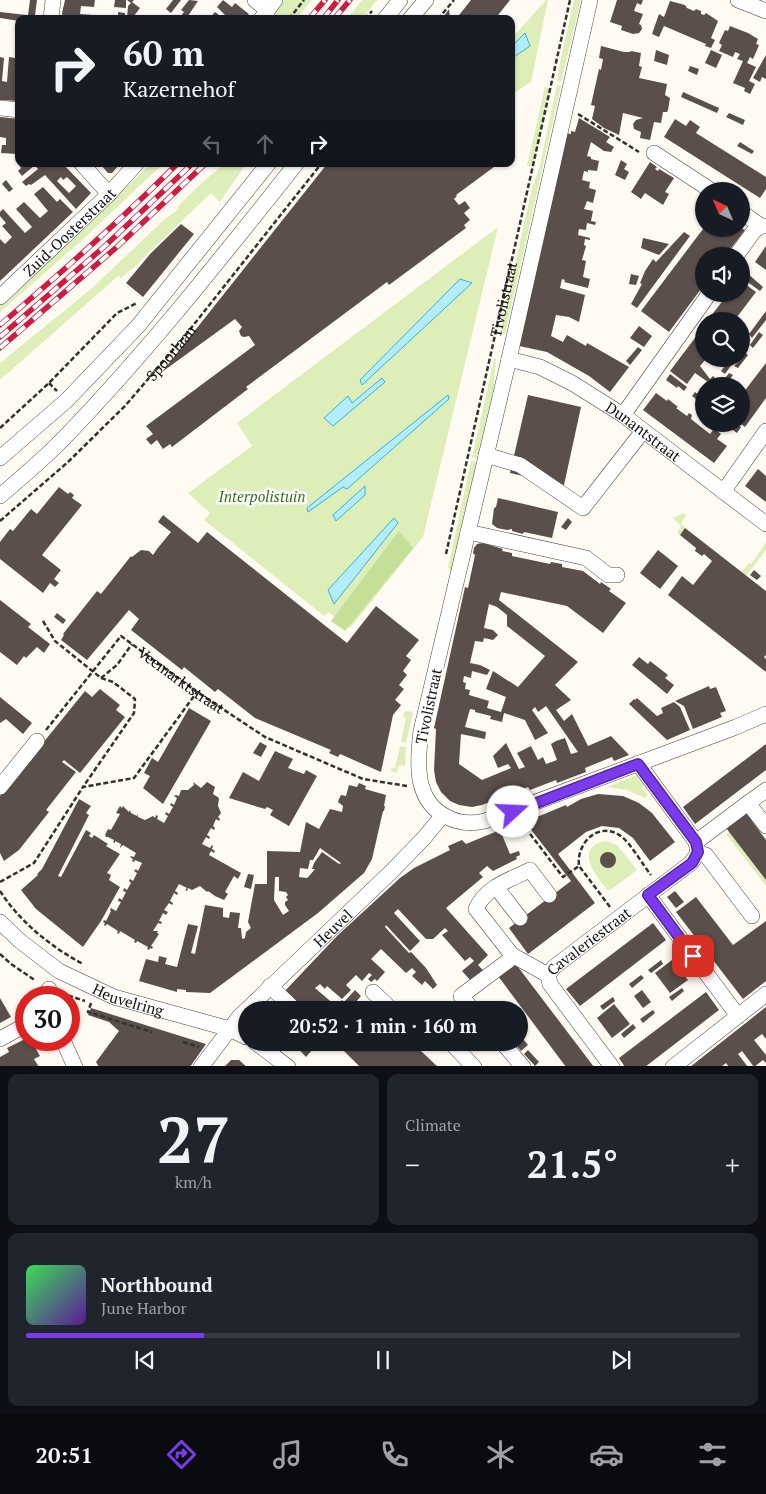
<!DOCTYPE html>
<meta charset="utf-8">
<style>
:root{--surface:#171b24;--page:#20242c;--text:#f1f3f6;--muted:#9ea1a6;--line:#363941;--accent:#7c3aed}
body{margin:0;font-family:"PT Serif",serif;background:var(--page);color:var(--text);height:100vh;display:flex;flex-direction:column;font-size:19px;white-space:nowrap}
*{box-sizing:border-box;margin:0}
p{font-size:16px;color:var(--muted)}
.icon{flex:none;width:28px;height:28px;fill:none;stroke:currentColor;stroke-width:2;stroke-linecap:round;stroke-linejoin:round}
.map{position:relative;height:1066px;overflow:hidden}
.drawer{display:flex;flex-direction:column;gap:8px;padding:8px;background:#0d0f14;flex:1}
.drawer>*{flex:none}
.banner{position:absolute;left:15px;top:15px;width:500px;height:152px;border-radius:10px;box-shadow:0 1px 4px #0004;background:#171b24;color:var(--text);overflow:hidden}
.needle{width:32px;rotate:316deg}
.buttons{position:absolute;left:695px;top:182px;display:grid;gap:10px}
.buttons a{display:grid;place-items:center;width:55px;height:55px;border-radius:50%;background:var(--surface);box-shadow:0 1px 4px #0004;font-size:25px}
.speed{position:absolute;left:15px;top:986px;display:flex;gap:10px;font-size:25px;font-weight:700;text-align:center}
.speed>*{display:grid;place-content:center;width:65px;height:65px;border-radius:50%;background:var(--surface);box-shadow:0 1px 4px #0004;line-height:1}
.speed .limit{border:8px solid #d22;background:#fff;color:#111}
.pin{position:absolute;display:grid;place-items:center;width:42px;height:42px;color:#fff;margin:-21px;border-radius:10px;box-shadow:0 2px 8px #0006}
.me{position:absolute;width:55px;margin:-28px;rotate:70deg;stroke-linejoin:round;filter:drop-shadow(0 0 4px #0008)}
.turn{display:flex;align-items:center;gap:18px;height:105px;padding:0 25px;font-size:22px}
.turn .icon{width:65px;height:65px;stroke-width:2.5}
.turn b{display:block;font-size:35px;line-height:42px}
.lanes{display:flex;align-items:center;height:48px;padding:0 25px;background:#0003;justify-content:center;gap:25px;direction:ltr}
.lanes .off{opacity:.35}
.big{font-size:38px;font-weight:700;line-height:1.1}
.drawer .tile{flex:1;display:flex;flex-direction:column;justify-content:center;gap:8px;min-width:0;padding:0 18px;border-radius:10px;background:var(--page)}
.drawer .dial{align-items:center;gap:0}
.dial b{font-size:65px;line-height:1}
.song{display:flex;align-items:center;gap:15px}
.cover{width:60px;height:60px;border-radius:8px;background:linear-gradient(135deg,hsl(130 70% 55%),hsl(270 70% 35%))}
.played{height:5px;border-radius:2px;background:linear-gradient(90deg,var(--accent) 25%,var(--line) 25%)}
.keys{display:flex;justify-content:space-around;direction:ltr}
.heat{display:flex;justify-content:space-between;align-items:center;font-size:28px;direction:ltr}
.drawer .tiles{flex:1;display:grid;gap:8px;grid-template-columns:1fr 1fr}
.tile:last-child{grid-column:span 2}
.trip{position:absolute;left:238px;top:1001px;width:290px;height:50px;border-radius:25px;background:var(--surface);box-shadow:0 1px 4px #0004;font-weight:700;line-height:50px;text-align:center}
.tab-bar{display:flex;height:80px;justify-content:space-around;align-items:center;background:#090b0e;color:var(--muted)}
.tab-bar .icon{width:35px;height:35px}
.tab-bar .on{color:var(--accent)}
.tab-bar b{font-size:22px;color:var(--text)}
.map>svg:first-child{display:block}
.green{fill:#ddeeb9;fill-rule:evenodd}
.forest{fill:#c4e096}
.water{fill:#b3ecfb;stroke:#34b3d9}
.building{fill:#5a4f4b;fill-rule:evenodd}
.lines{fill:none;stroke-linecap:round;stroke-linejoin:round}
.minor-casing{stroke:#434343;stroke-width:16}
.path{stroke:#323232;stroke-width:2.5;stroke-dasharray:5 2.5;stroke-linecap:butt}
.minor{stroke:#fff;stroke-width:15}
.rail-casing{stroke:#cd1b42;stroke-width:5.5}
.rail{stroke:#fff;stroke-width:4;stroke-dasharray:11;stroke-linecap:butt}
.route-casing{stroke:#51269a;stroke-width:12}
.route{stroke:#7c3aed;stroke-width:9}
.labels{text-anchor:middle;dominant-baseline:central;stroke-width:5;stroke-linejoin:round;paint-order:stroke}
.street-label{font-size:15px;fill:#101010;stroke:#fff}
.park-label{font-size:15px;font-style:italic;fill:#3a6f19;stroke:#fff}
</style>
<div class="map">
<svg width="766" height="1067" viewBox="0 0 766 1067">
<rect width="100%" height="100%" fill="#fffbf3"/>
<path class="green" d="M284 0H312L296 19H268Z
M362 0H377L362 19H347Z
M546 0H548L531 82 511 95V59L529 46 525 34 511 47V39Z
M574 0H581L561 82 557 81 560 62Z
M557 85 561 86 505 334 500 332 532 188 539 169Z
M545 87 550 88 533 167 527 166Z
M150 164H163L79 243 0 312V301L83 227 85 228Z
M224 164H246L220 202 211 193 139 262 149 255 121 278 118 276 0 380V363L92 288 166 218 175 212 181 203 205 180Z
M498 227 423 537 350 628 328 612 324 616 204 520 210 513 188 493 252 446 237 423ZM460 279 472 283 362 384 360 380ZM448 395 449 399 347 489 343 487Z
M496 358 494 387 478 458 472 457 494 359Z
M471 461 477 462 451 572 448 567Z
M684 513 686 515 681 524 742 572 749 563 751 564 766 542V550L746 576 686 528 680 535 677 533 681 526 673 518Z
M406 711 413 712 406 743 401 742 406 718 403 716Z
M400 746 406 747 405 766 399 765 397 773 391 771V768H395Z
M637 775 645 785 642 788 648 795 645 798 627 790 607 787Z
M729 832 766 880V886L726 834Z
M606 841 617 845 637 870 609 891C597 878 572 847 606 841Z"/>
<path class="forest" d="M399 531 413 548 345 631 331 621Z"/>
<path class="water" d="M525 33 530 46 511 59V47Z
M460 279 472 283 362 385 360 380Z
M382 378 385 382 333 426 324 418 348 396 352 403Z
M448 395 449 399 347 489 343 487 308 512 307 508Z
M365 486V495L336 521 333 515Z
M394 518 398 523 334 604 328 590Z"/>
<path class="building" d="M30 0H37L35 15H28Z
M65 0H95L94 7 81 6 80 14 93 15V19H63L62 13Z
M115 0H126V8L114 7Z
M127 0H134L132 2 140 8 134 16 138 19H127L128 6 131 3Z
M173 0H181L171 13 166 9Z
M189 0 198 1 186 19H178L184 12 181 10Z
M223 0 232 7 235 3 249 14 245 19H209L215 12 223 18 225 15 217 7Z
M471 0H510L495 19H456Z
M617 0H643L641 5 637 3 634 11 643 14 639 24 641 25 642 29 639 33 633 34 621 30 622 26 610 22Z
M670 1 685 5 687 8 694 11 696 9 701 11V14L704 15 706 13 718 21 711 38 715 40 711 48 705 46 706 44 664 26 659 37 652 34 659 14 664 17Z
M449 9 450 19H442Z
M0 12 35 16V19H19V21L0 18Z
M118 12 125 13V19H118Z
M730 26 748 33 758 39 756 44 759 45 757 50 753 59 750 57 747 63 756 67 749 81 755 84 750 94 744 91 745 88 733 83 743 61 737 59 740 54 735 52 733 57 719 51 722 45 719 43 725 30 728 31Z
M601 46 624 52H630L631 51 641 53 639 66 642 67 639 78 667 84 665 95 670 98 668 110 667 112H663L661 123 654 122 650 140 640 138 641 132 634 129 633 124 636 120 643 118 623 113 619 135 604 128 592 119 595 106 591 105 599 69 601 70 603 59 599 58Z
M656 50 669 55 667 65 654 61Z
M711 50 722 55 716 68 705 63Z
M15 55 19 56V64H15V68H19V101L0 100V57L4 58 2 81 7 82 9 57 15 58Z
M766 55V79L762 77 760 82 753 78Z
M690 66 699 69 697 75 688 71Z
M683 92 719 108 717 113 681 97Z
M729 113 745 120 743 125 726 117Z
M0 117 19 119 17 154 1 153 2 145H6V138L0 137Z
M579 118 610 137 606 142 614 147 611 152 604 151 591 142 587 156 591 157V159L599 161 597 171 588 170V172L584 171 582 180 590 182 589 188 596 190 593 203 587 201 584 209 593 211 591 221 596 222 595 225 587 223 586 230 579 229 578 235 590 238V240L585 239 584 245 586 246 582 260 586 261 583 277 590 279 588 288 564 282 565 280 562 279 560 288 585 295 579 322 569 317 556 315 551 336 563 342 567 335 586 346 587 343 629 367 610 392 589 376 547 352 519 346 566 133 571 134V131L575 132Z
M675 119 686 126 690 120 700 127 696 133 766 177V189L760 198 664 137Z
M740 142 754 151 752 154 737 146Z
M621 160 627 164 624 169 629 172 625 180 615 175Z
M650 162 657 167 655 169 658 171 659 169 674 178 665 192 669 194 663 205 645 193 641 199 631 192Z
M18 164H63L91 193 76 209 45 175 31 185 29 184 26 186 22 182 38 169 35 165 22 176 18 171 21 168ZM61 177 63 180 67 177 76 186 69 193 57 181Z
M100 164H120L112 173H108Z
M327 164H498L456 195 457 196 454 199 459 205 465 201 470 208 464 213 470 220 464 225 466 228 389 285 387 282 246 387 248 389 172 447 170 444 163 449 157 440 151 445 146 439 153 434 146 426 255 345 249 336 244 337 241 336 239 331 242 327 235 319 162 372Z
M6 180 13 189 9 192 2 184Z
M43 187 57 202 60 199 73 212 0 281V239L5 244 12 237 2 226 6 223 0 216V212L3 209 25 233 32 227 16 209 24 202 40 218 48 211 34 194Z
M181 224 194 234 143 297 126 283 151 253Z
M741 228 745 230 725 256H704V285L669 332 641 311 703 229Z
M684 232 690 236 637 308 631 304 642 284 640 283 645 271 653 259 656 262Z
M643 238 669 244 659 255 641 248Z
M766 246V270L755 262Z
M746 272 763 287 760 291 742 278Z
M631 274 639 276 636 285 629 284Z
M741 281 756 292 734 321H707L728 294H741Z
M766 311V320L752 338 749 334Z
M639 326 652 336 644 347 630 338Z
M704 326V359H706L700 366 710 379 713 376 719 382 716 386H705L708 382 695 373 687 384 670 371Z
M759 332 763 335 753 348 750 345Z
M747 337 750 340 741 352V344Z
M638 347 642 350 630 365 626 361Z
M744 352 748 355 738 368 734 366 741 359Z
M730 359 735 360 725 374 721 371Z
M766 363V398L745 427 741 424V392L743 393Z
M729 373 733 375 725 386H719Z
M670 374 687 387 684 391 678 386 677 388 666 380Z
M695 392 704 399V405L692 396Z
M656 393 667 401 668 399 678 407 676 408 687 416 689 413 692 415 691 419 710 434 713 430H716L721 434 717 439 727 446 714 463 643 410Z
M528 395 581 407 564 485 510 473Z
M728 424H736L741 427 737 433 726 425Z
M758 469 766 476V502L745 486Z
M59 487 68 494 70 492 74 495 72 498 82 505 42 555 61 570 54 579 59 583 55 587 50 583 43 593 0 559V542L10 529 13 531 31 509 37 514Z
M498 498 558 512 552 538 524 532 523 534 512 531V529L507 530 497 528 492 524 494 508 496 507Z
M163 515 198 543 207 532 347 643 376 606 419 640 406 656 411 660 403 671 407 675 399 685 404 689 395 700 401 705 393 715 381 772 340 754 338 757 329 753 331 750 255 718 218 689 215 692 184 667 182 670 131 630 139 619 129 610 87 660 61 640 64 635 63 634 97 591 101 594 131 556 132 557 141 550 149 551 153 555 157 549 171 532 158 522Z
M568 518 572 522 566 530 561 527Z
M685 528 766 591V655L764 657 766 659V672L668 595 682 576 693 585 712 561 704 554 702 556 695 551 696 548 680 535Z
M483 543 503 549 502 551 512 553V556L550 564 551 562 562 564V567L583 571 600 584 601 582 611 589 609 591 626 603 603 633 567 606 501 592 499 600 578 662 555 685 571 700 556 710 564 721 572 714 588 746 611 736 629 755 614 761 612 757 585 768 586 772 557 783 556 780 530 790 528 787 482 805 472 807 459 805 450 801 441 792 436 782 434 770 436 729 434 728 465 587 468 588 475 555 473 553 474 548 477 544ZM489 604 497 607 507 615V626L545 656 518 687 493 671 486 689 506 697 501 712 487 708 489 701 469 695 470 690 465 689 466 683 463 682 464 676 471 678 472 671 487 675 490 670 480 665 470 663 475 641 483 642 484 638 493 640 498 635 493 630 484 628ZM546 706 578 752 571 754 565 738 556 741 551 744 557 760 546 764 543 757 538 760 531 746 517 753 525 767 519 769 506 743 493 756 498 768 508 764 511 768 482 780 459 764 461 734 485 739 486 732 465 727 470 709 475 710V712L491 716 490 719 502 722 504 713 525 720 535 740 548 733 532 710 535 707 538 712Z
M658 550 678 566 660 589 640 573Z
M754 570 761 576 757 580 750 575Z
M0 600 31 624 28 627 50 644 44 653 37 647 26 658 24 656 17 665 0 652Z
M57 613 66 620 63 624 54 617Z
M639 657 648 664 650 661 668 675 665 678 674 685 667 694 632 665Z
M709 686 710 689 716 687 726 711 720 713 722 717 693 729 684 706 675 701Z
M100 689 120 705 116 710 125 717 80 773 64 760 62 762 76 772 46 810 49 812 19 850 4 861 0 853V796L85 691 92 697Z
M0 697 32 723 23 734 6 719 0 723Z
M637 698 657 716 663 713 661 708 674 702 680 707 690 730 667 740 629 704 634 699 635 700Z
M189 708 211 721 163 804 143 788 150 776 144 773 152 758 158 762Z
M260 742 267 746 261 757 253 753Z
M766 744V770L695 824 683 807Z
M275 751 293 759 288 768 304 774 306 770 317 776 289 826 270 815 273 810 267 807 265 809 229 798 243 772 259 781Z
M193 782 201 788 207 782 215 787 213 794 219 798 218 806 221 813 218 817 220 819 219 821 216 819 213 826 215 828 214 830 211 828 207 835 210 837 209 839 206 837 202 844 210 848 212 845 213 846 212 849 215 851 214 853 211 851 209 855 241 873 238 879 234 876 225 892 228 894 224 900 215 896 208 891 207 892 200 886 192 890 188 888 187 891 185 890 187 888 179 884 175 891 178 893 177 895 174 893 170 901 173 903 172 905 169 903 164 910 168 912 166 915 163 913 159 921 162 922 161 924 158 923 153 931H158L157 933 159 934 151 946 153 947 152 949 150 948 149 950 147 949 148 947 137 941 136 943 134 942 135 940 120 931 119 934 117 933 118 931 107 924 105 926 104 925 105 923 103 922 104 920 106 921 111 911 110 910 111 908 116 911 121 902 118 901 119 898 122 900 126 892 123 891 124 888 127 890 131 883 129 881 130 879 133 881 137 873 134 871 136 869 138 871 142 863 135 860 134 862 132 861 133 859 130 857 131 856 134 857 136 853 123 845 120 848 121 844 115 841V843L113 842 114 840 108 837H105L106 836 105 835 108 829 111 830 120 814 116 813 120 806 122 808 123 806 129 812 130 810 131 813 137 816 138 814V817L145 820 153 816 155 818 156 815 158 816 157 819 164 823 168 816 165 814 166 812 169 814 173 807 170 805 171 803 174 805 177 798 174 796 176 795 179 796 181 790H188L194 785Z
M359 783 366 786 365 789 386 795 384 806H385L384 811H383L372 859 364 873 318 913 210 993 186 992V990L177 989V992L139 981 146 959 158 962 159 956 167 958 165 964 177 967 188 924 198 926 191 953 195 954 205 905 223 908V917L229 918 230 912 240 913 238 928H241L242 938 243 939 245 938 246 932 251 928 248 922 255 884H267V851L300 852 306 822 319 829 330 809 342 812 343 806 338 802 339 799 341 795 346 796 349 785 357 787ZM320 848 341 863 339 864 322 852 314 863 312 869H315L310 875 307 878 299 877 300 868 308 869 310 860H313ZM275 877H279V891L286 892 288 895 286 897 288 900 285 902V905L289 911 283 915 274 900Z
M598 794 623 796 639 803 652 813 675 842 650 861 633 838 619 828 602 826 586 832 558 854 595 903 528 954 509 928 571 881 525 822 566 805 567 807 581 799Z
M79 799 91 806 86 813 89 815 58 876 61 877 86 830 91 833 89 836 92 838 94 835 108 844 106 846 120 854 107 873 111 875 109 880 120 887 101 921 83 947 36 909 21 890 38 875 37 874 42 869Z
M746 813 766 840V880L726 828Z
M500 830 510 854 519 851 520 855 516 857 517 859 493 871 487 866 479 873 483 877 446 908 488 955 478 965 483 970 471 981 462 971 474 961 470 957 465 961 442 935 448 931 445 928 433 939H426L398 909 394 913 420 941 410 951 386 925 385 927 409 953 411 952 426 968 437 985 433 989 425 981 422 985 412 976 416 972 412 968 406 973 381 949 371 959 385 972 377 981 375 979 371 982 368 979 372 975 369 973 362 981 356 975 346 985 351 990 342 999 327 986 325 989 320 984 315 988 336 1006 342 1000 344 1002 355 990 361 996 355 1003 362 1010H301L283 993 337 936 400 878 414 868 450 850 448 846 462 840 466 844Z
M600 860a8 8 0 1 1 16 0a8 8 0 1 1-16 0Z
M248 874 254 875 251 889 244 887Z
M675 891 684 902 676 908 667 897Z
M696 897 733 945 766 921V981L743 999 676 912Z
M653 923 666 940 580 1006 566 989Z
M661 960 663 964 651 973 648 970Z
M672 960 688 980 670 993 655 973Z
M515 963 594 1067H566L498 976Z
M641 975 644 978 632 988 629 984Z
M682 988 684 991 672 1001 669 997Z
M642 990 651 1002 643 1008 634 996Z
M706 992 719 1010 645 1067H625L619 1058Z
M613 997 615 1001 603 1010 600 1006Z
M0 998 11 1017 0 1023Z
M277 1000 289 1010H269Z
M614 1004 630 1024 612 1038 597 1018Z
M766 1007V1039L762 1034 754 1040 766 1055V1063L763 1060 754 1067 742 1051 738 1054 748 1067H729L726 1063 721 1067H690Z
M91 1008 206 1044 190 1067H99L96 1062 119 1031 109 1022 88 1015Z
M653 1010 655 1013 643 1023 640 1019Z
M633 1024 636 1028 624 1038 621 1034Z
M23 1040 29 1043 32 1042 40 1056 34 1059 39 1067H0V1057L9 1052 7 1048Z
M524 1040 528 1045 521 1051 516 1045Z
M292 1042H319L306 1057Z
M335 1042H412L417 1047 419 1045 423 1049 421 1051 438 1067H360Z
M528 1050 539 1062 535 1066 524 1054Z
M231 1060H239L247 1067H224Z"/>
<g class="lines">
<g class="minor-casing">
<g id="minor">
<path d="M255 0 267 10"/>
<path d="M590 0 509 359 421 731C417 763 414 801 447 817 460 824 472 824 485 821L736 727 766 714"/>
<path d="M738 0 766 11"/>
<path d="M51 19 53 0"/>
<path d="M261 19 275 0"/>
<path d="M385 19 400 0"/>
<path d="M410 19 426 0"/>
<path d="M0 108 19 110"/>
<path d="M654 153 712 191"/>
<path d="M82 164 109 194"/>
<path d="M741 212 761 226H766"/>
<path d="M736 256 754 231 761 226"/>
<path id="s4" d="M0 297 109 194 136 164"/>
<path id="s5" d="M509 359 540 367 572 383 623 415 766 524"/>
<path d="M623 415 709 294"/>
<path d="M486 455 520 465 583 508 643 431"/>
<path d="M0 458 66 401 138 326 268 164"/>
<path d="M723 492 766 431"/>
<path d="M0 496C22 477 45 458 65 437 148 351 222 257 296 164"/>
<path d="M468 532 586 558 608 575H617"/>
<path d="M0 787 37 741"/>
<path d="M766 790 748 803 766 826"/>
<path d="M696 842 748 803"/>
<path d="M698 853 706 855 752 916"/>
<path d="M496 887 520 918"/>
<path d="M648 895 738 1016"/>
<path id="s6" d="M0 922 20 941 59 971 114 997 230 1029 246 1037"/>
<path d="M548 975 512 955 476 909C484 888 511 879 530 870L549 895"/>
<path d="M270 986 295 1010"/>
<path d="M373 992 392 1010"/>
<path d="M46 998 49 989"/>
<path d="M473 1010 461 996 508 961 512 955"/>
<path d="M0 1039 20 1028 26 1022"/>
<path d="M63 1040 75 1067"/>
<path d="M255 1042 288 1067"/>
<path d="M329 1042V1043"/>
<path d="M450 1042 474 1067"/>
<path d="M502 1042 523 1067"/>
<path id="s7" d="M201 1067 239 1017 392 871 424 838 443 815"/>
<path id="s8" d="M612 1067 550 984 548 975 554 967 691 863 698 853 696 842 638 763"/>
<path d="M673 1067 766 994"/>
</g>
</g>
<g class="path">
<path d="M289 19 304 0"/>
<path d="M365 19 372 11"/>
<path d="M438 19 454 0"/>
<path d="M578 114 639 152"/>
<path d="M49 383 57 391"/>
<path d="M0 428 49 383 117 313 137 303"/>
<path id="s1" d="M0 521 68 462 125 406 184 337 321 164"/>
<path id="s2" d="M446 554 570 0"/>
<path d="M43 621 55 641 101 678 113 682 135 699 134 713 83 787"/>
<path d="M101 678 117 665 132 644"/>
<path id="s3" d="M46 730 121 636 197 692 265 737 363 779 407 786"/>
<path d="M521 822 563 877 579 866"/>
<path d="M0 882 34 863 83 787 134 778 197 692"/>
<path d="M0 891C20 922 51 947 83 964"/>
<path d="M610 907 579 866C576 841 601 820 622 837 631 844 643 865 651 875"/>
<path d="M0 954 11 964 36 981"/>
<path d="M61 993 85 1001"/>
<path d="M91 1003 88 1012 152 1032"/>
<path d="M183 1042 199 1047"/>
</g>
<use href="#minor" class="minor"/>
<g class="rail-casing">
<path id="rail" d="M309 19 325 0
M323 19 338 0
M334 19 350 0
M0 325C61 273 121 220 177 164
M0 337 105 246 192 164
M0 348 118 246 205 164"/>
</g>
<use href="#rail" class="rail"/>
</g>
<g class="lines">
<g class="route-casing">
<path id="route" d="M513 812 638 764 696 842 698 852 692 863 648 895 693 956"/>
</g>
<use href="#route" class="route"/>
</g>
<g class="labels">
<g class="street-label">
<text stroke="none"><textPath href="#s4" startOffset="95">Zuid-Oosterstraat</textPath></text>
<text stroke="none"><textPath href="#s2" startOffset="261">Tivolistraat</textPath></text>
<text stroke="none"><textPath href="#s1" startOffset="240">Spoorlaan</textPath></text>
<text stroke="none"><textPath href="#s5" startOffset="154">Dunantstraat</textPath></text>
<text stroke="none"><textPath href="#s3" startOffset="195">Veemarktstraat</textPath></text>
<text transform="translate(428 706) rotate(-78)">Tivolistraat</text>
<text stroke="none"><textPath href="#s7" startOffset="192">Heuvel</textPath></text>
<text stroke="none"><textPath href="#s8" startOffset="166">Cavaleriestraat</textPath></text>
<text stroke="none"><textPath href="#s6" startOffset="152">Heuvelring</textPath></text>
</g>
<g class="park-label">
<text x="262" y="496">Interpolistuin</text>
</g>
</g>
</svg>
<div class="buttons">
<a><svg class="needle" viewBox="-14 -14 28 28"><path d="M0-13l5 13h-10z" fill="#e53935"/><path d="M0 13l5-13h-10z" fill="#9ea1a6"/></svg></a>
<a><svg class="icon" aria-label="sound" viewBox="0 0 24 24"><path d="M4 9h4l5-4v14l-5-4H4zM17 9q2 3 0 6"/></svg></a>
<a><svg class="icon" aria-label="search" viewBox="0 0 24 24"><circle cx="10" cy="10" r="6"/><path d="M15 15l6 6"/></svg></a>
<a><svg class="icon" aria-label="layers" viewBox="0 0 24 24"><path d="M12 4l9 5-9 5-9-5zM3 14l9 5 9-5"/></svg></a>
</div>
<div class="speed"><div class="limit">30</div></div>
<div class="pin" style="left:693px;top:956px;background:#d93025"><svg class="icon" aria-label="arrive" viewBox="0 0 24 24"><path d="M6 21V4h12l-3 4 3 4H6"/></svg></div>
<svg class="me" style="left:513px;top:812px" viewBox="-20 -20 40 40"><circle r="19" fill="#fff"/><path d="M0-13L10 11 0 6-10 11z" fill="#7c3aed"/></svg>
<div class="trip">20:52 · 1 min · 160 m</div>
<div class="banner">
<div class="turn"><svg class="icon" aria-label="right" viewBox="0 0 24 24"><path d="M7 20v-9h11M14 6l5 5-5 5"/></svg><div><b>60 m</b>Kazernehof</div></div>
<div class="lanes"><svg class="icon off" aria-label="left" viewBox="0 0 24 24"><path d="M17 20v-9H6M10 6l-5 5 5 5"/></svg><svg class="icon off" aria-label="ahead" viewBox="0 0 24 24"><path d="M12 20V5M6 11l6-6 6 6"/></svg><svg class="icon" aria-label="right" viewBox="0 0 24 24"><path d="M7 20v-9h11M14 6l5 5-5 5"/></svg></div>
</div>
</div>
<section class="drawer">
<div class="tiles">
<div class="tile dial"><b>27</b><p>km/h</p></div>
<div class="tile"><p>Climate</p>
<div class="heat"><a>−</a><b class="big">21.5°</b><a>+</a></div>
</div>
<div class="tile">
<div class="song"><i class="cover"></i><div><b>Northbound</b><p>June Harbor</p></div></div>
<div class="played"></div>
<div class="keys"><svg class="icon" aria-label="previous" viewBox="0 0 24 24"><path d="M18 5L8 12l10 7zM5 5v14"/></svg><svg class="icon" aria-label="pause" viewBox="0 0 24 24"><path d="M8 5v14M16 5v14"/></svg><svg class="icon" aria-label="next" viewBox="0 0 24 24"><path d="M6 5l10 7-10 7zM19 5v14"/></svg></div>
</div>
</div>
</section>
<nav class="tab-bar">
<b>20:51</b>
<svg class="icon on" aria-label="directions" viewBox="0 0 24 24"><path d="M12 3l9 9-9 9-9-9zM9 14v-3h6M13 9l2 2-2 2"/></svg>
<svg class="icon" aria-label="music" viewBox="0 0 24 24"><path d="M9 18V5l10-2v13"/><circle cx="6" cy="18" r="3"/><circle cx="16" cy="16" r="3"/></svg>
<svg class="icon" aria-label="phone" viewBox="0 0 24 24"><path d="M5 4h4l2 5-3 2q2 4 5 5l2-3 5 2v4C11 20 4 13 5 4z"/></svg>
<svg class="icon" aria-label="climate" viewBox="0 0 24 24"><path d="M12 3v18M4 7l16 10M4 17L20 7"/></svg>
<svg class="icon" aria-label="car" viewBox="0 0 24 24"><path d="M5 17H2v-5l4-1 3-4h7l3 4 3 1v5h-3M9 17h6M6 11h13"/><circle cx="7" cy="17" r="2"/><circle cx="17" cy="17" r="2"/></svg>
<svg class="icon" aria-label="filters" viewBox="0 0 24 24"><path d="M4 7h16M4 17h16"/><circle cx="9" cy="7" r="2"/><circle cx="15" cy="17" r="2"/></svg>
</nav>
